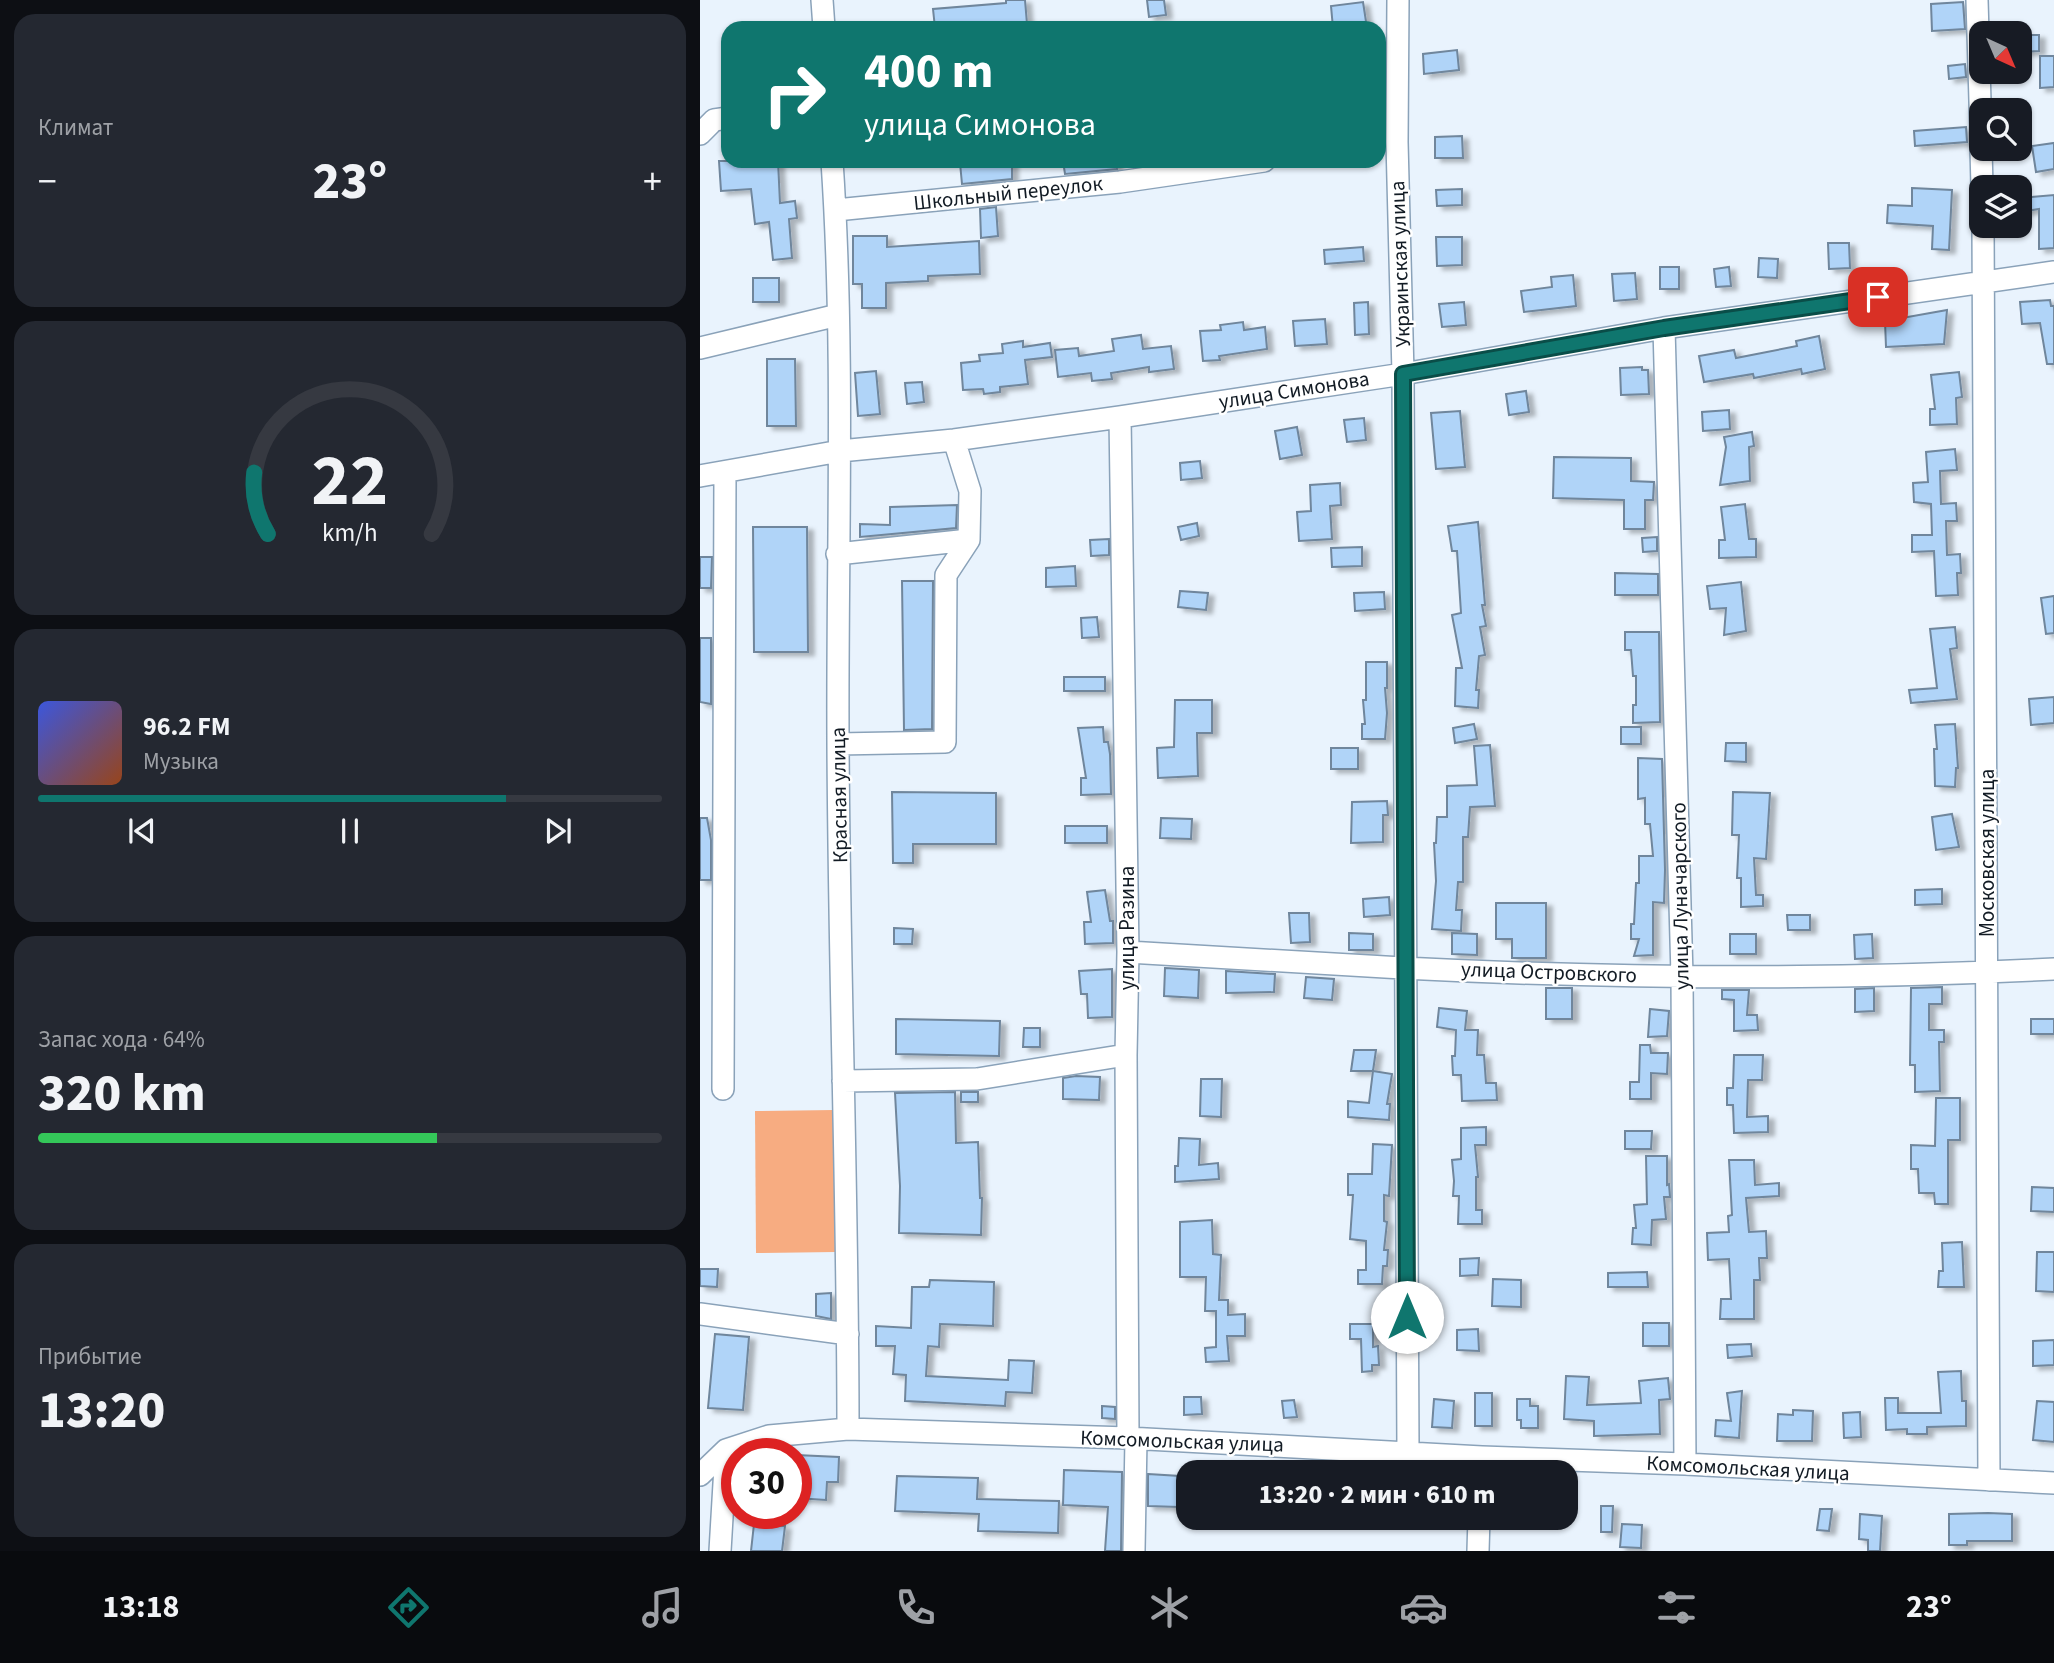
<!DOCTYPE html>
<html lang="ru">
<meta charset="utf-8">
<style>
:root{--surface:#171b24;--page:#242831;--text:#f1f3f6;--muted:#9ea1a6;--line:#363941;--accent:#0f766e}
body{margin:0;font-family:"Source Sans 3",sans-serif;background:var(--page);color:var(--text);height:100vh;display:flex;flex-direction:column;font-size:26px;white-space:nowrap}
*{box-sizing:border-box;margin:0}
p{font-size:23px;color:var(--muted)}
.icon{flex:none;width:38px;height:38px;fill:none;stroke:currentColor;stroke-width:2;stroke-linecap:round;stroke-linejoin:round}
.map{position:relative;flex:1;overflow:hidden}
.details{display:flex;flex-direction:column;gap:14px;padding:14px;background:#0d0f14;width:700px}
.details>*{flex:none}
.hud{position:absolute;left:21px;top:21px;width:665px;height:147px;border-radius:21px;box-shadow:0 2px 5px #0004;background:#0f766e;color:#fff;overflow:hidden}
.needle{width:46px;rotate:136deg}
.tools{position:absolute;left:1269px;top:21px;display:grid;gap:14px}
.tools a{display:grid;place-items:center;width:63px;height:63px;border-radius:14px;background:var(--surface);box-shadow:0 2px 5px #0004;font-size:35px}
.speed{position:absolute;left:21px;top:1438px;display:flex;gap:14px;font-size:35px;font-weight:700;text-align:center}
.speed>*{display:grid;place-content:center;width:91px;height:91px;border-radius:50%;background:var(--surface);box-shadow:0 2px 5px #0004;line-height:1}
.speed .limit{border:10px solid #d22;background:#fff;color:#111}
.pin{position:absolute;display:grid;place-items:center;width:60px;height:60px;color:#fff;margin:-30px;border-radius:14px;box-shadow:0 4px 10px #0006}
.me{position:absolute;width:77px;margin:-38px;rotate:0deg;stroke-linejoin:round;filter:drop-shadow(0 0 5px #0008)}
.turn{display:flex;align-items:center;gap:24px;height:147px;padding:0 28px;font-size:32px}
.turn .icon{width:91px;height:91px;stroke-width:2.5}
.turn b{display:block;font-size:49px;line-height:60px}
.big{font-size:52px;font-weight:800;line-height:1.1}
.details .card{flex:1;display:flex;flex-direction:column;justify-content:center;gap:10px;min-width:0;padding:0 24px;border-radius:21px;background:var(--page)}
.details .dial{align-items:center;gap:0}
.dial svg{height:182px;overflow:visible;fill:none;stroke:var(--line);stroke-width:7;stroke-linecap:round;text-anchor:middle}
.dial text{fill:var(--text);stroke:none}
.song{display:flex;align-items:center;gap:21px}
.cover{width:84px;height:84px;border-radius:10px;background:linear-gradient(135deg,hsl(230 70% 55%),hsl(20 70% 35%))}
.played{height:7px;border-radius:4px;background:linear-gradient(90deg,var(--accent) 75%,var(--line) 75%)}
.keys{display:flex;justify-content:space-around;direction:ltr}
.heat{display:flex;justify-content:space-between;align-items:center;font-size:38px;direction:ltr}
.charge{height:10px;border-radius:5px;background:linear-gradient(90deg,#34c759 64%,var(--line) 0)}
.trip{position:absolute;left:476px;top:1460px;width:402px;height:70px;border-radius:21px;background:var(--surface);box-shadow:0 2px 5px #0004;font-weight:800;line-height:70px;text-align:center}
.dock{display:flex;height:112px;justify-content:space-around;align-items:center;background:#090b0e;color:var(--muted)}
.dock .icon{width:49px;height:49px}
.dock .current{color:var(--accent)}
.dock b{font-size:32px;color:var(--text)}
main{display:flex;flex:1;min-height:0}
.map>svg:first-child{display:block}
.green{fill:#f7ac81}
.building{fill:#b0d4f8;stroke:#6f869c;stroke-width:2;filter:url(#shadow)}
.lines{fill:none;stroke-linecap:round;stroke-linejoin:round}
.minor-casing{stroke:#8aa2b9;stroke-width:24}
.minor{stroke:#fff;stroke-width:21}
.route-casing{stroke:#0a4d48;stroke-width:18}
.route{stroke:#0f766e;stroke-width:12}
.labels{text-anchor:middle;dominant-baseline:central;stroke-width:5;stroke-linejoin:round;paint-order:stroke}
.street-label{font-size:21px;fill:#121b24;stroke:#fff}
</style>
<main>
<section class="details">
<div class="card"><p>Климат</p>
<div class="heat"><a>−</a><b class="big">23°</b><a>+</a></div>
</div>
<div class="card dial"><svg viewBox="0 0 100 80">
<path d="M14 69A42 42 0 1 1 86 69"/>
<path d="M14 69A42 42 0 0 1 8 42" stroke="#0f766e"/>
<text x="50" y="56" font-size="32" font-weight="700">22</text>
<text x="50" y="72" font-size="11">km/h</text>
</svg></div>
<div class="card">
<div class="song"><i class="cover"></i><div><b>96.2 FM</b><p>Музыка</p></div></div>
<div class="played"></div>
<div class="keys"><svg class="icon" aria-label="previous" viewBox="0 0 24 24"><path d="M18 5L8 12l10 7zM5 5v14"/></svg><svg class="icon" aria-label="pause" viewBox="0 0 24 24"><path d="M8 5v14M16 5v14"/></svg><svg class="icon" aria-label="next" viewBox="0 0 24 24"><path d="M6 5l10 7-10 7zM19 5v14"/></svg></div>
</div>
<div class="card"><p>Запас хода · 64%</p><b class="big">320 km</b><div class="charge"></div></div>
<div class="card"><p>Прибытие</p><b class="big">13:20</b></div>
</section>
<div class="map">
<svg width="1354" height="1551" viewBox="0 0 1354 1551">
<defs>
<filter id="shadow"><feDropShadow dx="6" dy="3.5" stdDeviation="2" flood-color="#0004"/></filter>
</defs>
<rect width="100%" height="100%" fill="#e9f3fd"/>
<path class="green" d="M134 1110 135 1252 56 1253 55 1111Z"/>
<path class="building" d="M306 0H325L327 24 235 28 233 9 306 3Z
M447 0H464L466 15 449 17Z
M663 2 667 28H633L631 6Z
M1263 2 1265 29 1232 31 1231 4Z
M1320 35H1339V51L1320 52Z
M757 50 759 70 724 74 723 54Z
M1340 56H1354V87L1340 88Z
M1265 64 1266 77 1249 79 1248 66Z
M1266 127 1267 142 1215 146 1214 131Z
M762 136 763 158H735V137Z
M1354 143V169L1336 172 1332 146Z
M19 161H78L80 203 95 201 97 218 89 219 92 258 73 260 69 222 55 224 51 189 21 191Z
M281 161H312V179L262 184 260 163Z
M363 161H416L417 169 365 174Z
M1212 188 1252 190 1249 250 1232 249 1233 226 1187 223 1188 205 1212 206Z
M762 189V205L737 206 736 190Z
M1354 195V248L1339 249V209L1320 212V198Z
M296 207 298 236 281 238 280 209Z
M153 236H187V247L279 241 280 274 228 276V281L186 283V308H162V284H153Z
M736 237H762V265L737 266Z
M1128 243H1149L1150 268 1129 269Z
M663 247 664 261 625 264 624 250Z
M1059 258 1078 259 1077 278 1058 277Z
M960 267H979V289H960Z
M1029 267 1031 286 1016 287 1014 269Z
M935 273 937 299 914 301 912 274Z
M873 275 876 306 824 312 821 291 852 287 851 277Z
M53 278H79V302H53Z
M1350 300 1351 306H1354V364H1347L1340 323 1322 324 1320 302Z
M668 302 669 334 655 335 654 303Z
M764 302 766 325 742 327 739 304Z
M1247 310 1244 344 1186 347 1185 321Z
M625 319 627 344 595 346 593 321Z
M543 322 544 330 565 327 567 349 519 356 520 360 503 361 500 331 521 330 520 325Z
M441 335 443 349 471 346 474 369 449 372V367L411 373 412 379 392 381 391 373 358 377 355 350 378 348 379 356 414 351 412 339Z
M1119 336 1125 369 1102 374 1101 369 1054 378 1053 374 1004 382 999 356 1034 350 1036 358 1097 346 1096 341Z
M323 341V347L350 343 352 357 325 360 328 384 300 387V392L284 394 283 389 263 390 261 363 280 361 279 355 303 353 302 344Z
M67 359H95L96 426H67Z
M942 367V370H948L949 394 921 395 920 368Z
M176 371 180 414 158 416 155 373Z
M1259 372 1262 397 1256 398 1257 424 1230 425V409H1235L1231 375Z
M222 382 224 402 207 404 205 383Z
M826 391 829 412 809 415 806 394Z
M1029 410 1030 429 1003 431 1002 412Z
M760 411 765 467 736 469 731 413Z
M664 418 666 440 647 442 644 420Z
M597 427 602 455 580 459 575 431Z
M1052 432 1054 446 1049 447 1050 481 1020 485 1026 447 1024 437Z
M1255 449 1257 470 1240 471 1241 504 1256 503 1257 521H1246L1247 555 1260 554 1261 573H1257L1258 595 1236 596 1234 551 1212 552V535H1232L1231 504 1214 502 1213 483 1228 482 1226 452Z
M854 457 931 458V481L954 482 953 500H945V529H924V500L853 498Z
M500 461 502 478 481 480 480 463Z
M640 483 641 505 630 506 632 539 599 541 597 512 611 511 610 485Z
M1045 504 1049 539H1056V557L1019 558V540H1025L1021 507Z
M257 505 256 528 160 537V524L190 525V507Z
M778 522 785 605H782L786 626 780 627 785 655 779 656 776 690H779L778 708 755 706 756 668H762L752 615 761 613 757 551H752L748 526Z
M497 523 499 536 481 540 478 527Z
M53 527H107L108 652H54Z
M957 537V551L943 552 942 538Z
M409 539V555L391 556 390 540Z
M662 547V566L632 567 631 548Z
M0 557H12L11 588H0Z
M375 566 376 586 346 587V568Z
M915 573 958 574V595H915Z
M202 581H233L232 729 204 730Z
M1041 582 1046 631 1024 635 1026 608 1010 609 1007 586Z
M480 591 508 593 506 610 478 607Z
M684 592 685 609 655 611 654 593Z
M1354 596V633L1346 634 1341 598Z
M397 617 399 637 382 638 381 618Z
M1255 627 1257 648 1250 649 1257 699 1211 703 1209 690 1237 688 1230 629Z
M925 632H959L960 722 933 723V705H936V676H933L931 650H925Z
M0 638H11V704L0 702Z
M666 662H687V688H685L687 713 685 739H662V724H665L663 700H666Z
M364 677H405V691H364Z
M1354 697V723L1331 725 1329 699Z
M475 700H512V733H497L498 776 458 778 457 748 474 747Z
M774 724 777 739 755 743 753 728Z
M1255 724 1258 768H1256L1255 787 1235 786 1234 749H1237L1235 725Z
M403 727 404 742H408L410 754 411 794 381 795V778H386L378 728Z
M921 727H941V744H921Z
M1026 743H1046V762L1025 761Z
M790 745 795 806 770 807 768 837H763V882H758L756 910H762L761 931 732 929 736 881 734 843H736L737 817H747V786L777 785 774 746Z
M631 748H658V769H631Z
M938 758 962 759 965 870 964 903 953 902V955L934 956 939 939H931V924H934L936 883H939V856H953L950 824H945V798L938 799Z
M192 792 296 793V844H213V863H193Z
M1033 792 1070 793 1066 859 1054 858 1056 895H1063V906L1041 907V878H1037L1039 835H1032Z
M687 801 688 815H683V842L651 843 652 802Z
M1252 814 1259 847 1236 850 1232 817Z
M0 818H7L11 840V880H0Z
M461 818 492 819 491 839 460 838Z
M365 826H407V843H365Z
M1242 889V904L1215 905V890Z
M405 890 410 921H413V943L385 944 384 922H391L387 892Z
M689 897 690 915 664 917 663 899Z
M796 903H846V958H812V939H796Z
M589 913H609L610 942 591 943Z
M1087 915H1110V930H1088Z
M194 928 213 929 212 944H194Z
M649 933 673 934V950H649Z
M752 933 777 934V955L752 954Z
M1030 934H1056V954H1030Z
M1172 934 1173 958 1155 959 1154 935Z
M465 968 499 970 498 998 464 996Z
M412 969V1017L388 1018 387 994H381L379 971Z
M526 971 575 974 574 992 526 993Z
M606 977 634 979 632 1000 604 998Z
M1242 987V1004H1229V1030H1244V1042H1239L1240 1091 1215 1092V1065H1210L1211 988Z
M846 988H872V1019H846Z
M1174 988V1011L1155 1012V989Z
M1022 990H1049L1047 1015H1057L1058 1030 1034 1031V1000L1022 999Z
M739 1008 767 1011 765 1030H778L777 1055H784L786 1083H796L797 1100 762 1101 761 1075H753L752 1056H755L756 1030 737 1027Z
M950 1009 969 1011 967 1036 948 1037Z
M196 1019 300 1021 299 1056 196 1054Z
M1331 1019H1354V1034H1331Z
M324 1028H340V1047H323Z
M940 1045H950L951 1053H968L967 1074 951 1073V1099H930V1082H939Z
M654 1050H676L673 1071H651Z
M1034 1055H1063L1062 1080H1048L1047 1117 1068 1116V1132L1034 1133 1033 1105H1027V1088H1033Z
M673 1071 692 1074 687 1104H690L689 1120 648 1117V1101L669 1103Z
M376 1076 400 1077 399 1100 363 1099V1078Z
M501 1079H522L521 1117 500 1116Z
M255 1092 256 1143 278 1142 280 1198H282L281 1235 199 1233 200 1186 195 1093Z
M261 1092H278V1102H261Z
M1236 1098H1260V1140H1248V1204H1235L1234 1193H1219L1218 1169H1211V1145L1235 1146Z
M786 1127V1145H775L778 1177H776V1210H782V1224H758L759 1196H753L754 1181 752 1160 761 1159V1128Z
M925 1131H952L951 1149H925Z
M479 1138 500 1139 499 1165 518 1163 519 1179 475 1182V1166H478Z
M673 1144 692 1145 689 1196 684 1195V1221L687 1222 684 1250H688L687 1266H683L682 1284H658V1270H666V1241L650 1239 653 1195H648V1174H672Z
M946 1156H967V1185L969 1184 970 1197H964L966 1219 952 1220 951 1245 932 1244 933 1228H936L934 1205 947 1204Z
M1029 1160H1054L1055 1185 1079 1183V1196L1046 1198 1049 1232 1066 1231 1067 1258H1059L1060 1280H1054V1319H1020L1021 1299H1031L1029 1259 1008 1260 1007 1233 1029 1232 1028 1216 1032 1215Z
M1332 1187 1354 1188V1212L1331 1211Z
M512 1220 513 1254 521 1255 519 1300H528V1315L545 1314V1336H527L529 1361 506 1362 505 1348 516 1347V1311H505L506 1277H480V1222Z
M1262 1242 1264 1287H1238L1239 1271H1243L1242 1243Z
M1337 1252H1354V1292L1336 1291Z
M779 1258 778 1275 760 1276V1259Z
M0 1269H18L17 1287 0 1286Z
M947 1272 948 1287H908V1273Z
M793 1279 821 1280V1307L792 1306Z
M230 1280 294 1282 293 1326 240 1324 239 1347 228 1346 226 1376 308 1380 309 1360 334 1361 332 1393 306 1392 305 1406 205 1401 206 1375 193 1374 195 1346H176V1326L211 1328 212 1287H229Z
M131 1293V1319L116 1316V1294Z
M943 1323H969V1346H943Z
M650 1324H673V1347L678 1346 679 1365H672V1371L662 1372 661 1339H650Z
M778 1329 779 1351 757 1350V1330Z
M15 1334 49 1337 43 1410 8 1408Z
M1354 1340V1365L1333 1366V1341Z
M1051 1344 1052 1356 1028 1358 1027 1345Z
M1261 1371 1262 1401H1266V1426L1227 1427V1434H1207V1429L1186 1430 1185 1398H1198V1413H1241L1238 1372Z
M866 1376 889 1377 887 1405 941 1403 939 1381 968 1378 970 1399 959 1400 960 1434 894 1436V1421L864 1419Z
M1042 1391 1039 1438 1015 1436 1016 1420 1031 1421 1027 1393Z
M775 1393H792V1426H775Z
M484 1397H501L502 1414 484 1415Z
M734 1399 754 1401 752 1428 732 1427Z
M817 1399H830V1406H838V1428H821V1420H817Z
M594 1400 597 1417 584 1418 582 1401Z
M1337 1401 1354 1402V1442L1333 1440Z
M402 1406 415 1407V1419L402 1418Z
M1093 1410 1113 1411 1112 1441H1077L1078 1414 1093 1415Z
M1160 1412 1161 1437 1144 1438 1143 1413Z
M96 1455 139 1457 138 1482H127L126 1500 96 1498Z
M364 1470 422 1472 421 1551H405L408 1507 363 1505Z
M448 1474 480 1476 479 1507 448 1506Z
M197 1476 278 1478 277 1499 359 1501 358 1533 278 1531 279 1514 195 1511Z
M901 1506H913L912 1532H901Z
M1120 1509H1132L1129 1531 1117 1530Z
M1288 1513 1312 1514V1541H1267V1545H1249V1514Z
M1160 1514 1182 1516 1180 1551H1168V1540L1159 1539Z
M54 1524 85 1526 82 1551H51Z
M922 1524 942 1525 941 1548 920 1547Z"/>
<g class="lines">
<g class="minor-casing">
<path id="minor" d="M122 0 124 28
M698 0 697 142 703 374 708 1452
M1277 0 1281 135
M0 134 14 120 28 118
M1281 149 1282 187
M132 161C145 354 137 548 138 741 139 970 148 1200 148 1429
M136 210 420 182 564 161
M1283 226 1289 1480
M964 328 982 976 985 1464
M0 348 138 315
M420 417 428 952 426 1055 428 1438
M0 476 140 451 254 440 420 417 703 374 964 328 1354 272
M137 554 269 540
M138 744 245 742 246 575 269 540 270 491 254 440
M428 952C519 957 611 963 703 968 919 979 1138 980 1354 969
M143 1081 277 1079 426 1055
M23 1089 25 472
M0 1314 148 1334
M0 1475 26 1450 69 1436 148 1429 428 1438 782 1457 985 1464 1354 1483
M434 1550 436 1439
M20 1551 26 1450
M778 1551 779 1517"/>
</g>
<use href="#minor" class="minor"/>
</g>
<g class="lines">
<g class="route-casing">
<path id="route" d="M707 1317 703 374 964 328 1178 297"/>
</g>
<use href="#route" class="route"/>
</g>
<g class="labels">
<g class="street-label">
<text transform="translate(308 193) rotate(-6)">Школьный переулок</text>
<text transform="translate(700 264) rotate(-92)">Украинская улица</text>
<text transform="translate(594 390) rotate(-9)">улица Симонова</text>
<text transform="translate(139 795) rotate(-91)">Красная улица</text>
<text transform="translate(1287 853) rotate(-90)">Московская улица</text>
<text transform="translate(980 896) rotate(-91)">улица Луначарского</text>
<text transform="translate(427 928) rotate(-90)">улица Разина</text>
<text transform="translate(849 972) rotate(2)">улица Островского</text>
<text transform="translate(482 1441) rotate(2)">Комсомольская улица</text>
<text transform="translate(1048 1468) rotate(3)">Комсомольская улица</text>
</g>
</g>
</svg>
<div class="tools">
<a><svg class="needle" viewBox="-14 -14 28 28"><path d="M0-13l5 13h-10z" fill="#e53935"/><path d="M0 13l5-13h-10z" fill="#9ea1a6"/></svg></a>
<a><svg class="icon" aria-label="search" viewBox="0 0 24 24"><circle cx="10" cy="10" r="6"/><path d="M15 15l6 6"/></svg></a>
<a><svg class="icon" aria-label="layers" viewBox="0 0 24 24"><path d="M12 4l9 5-9 5-9-5zM3 14l9 5 9-5"/></svg></a>
</div>
<div class="speed"><div class="limit">30</div></div>
<div class="pin" style="left:1178px;top:297px;background:#d93025"><svg class="icon" aria-label="arrive" viewBox="0 0 24 24"><path d="M6 21V4h12l-3 4 3 4H6"/></svg></div>
<svg class="me" style="left:707px;top:1317px" viewBox="-20 -20 40 40"><circle r="19" fill="#fff"/><path d="M0-13L10 11 0 6-10 11z" fill="#0f766e"/></svg>
<div class="trip">13:20 · 2 мин · 610 m</div>
<div class="hud">
<div class="turn"><svg class="icon" aria-label="right" viewBox="0 0 24 24"><path d="M7 20v-9h11M14 6l5 5-5 5"/></svg><div><b>400 m</b>улица Симонова</div></div>
</div>
</div>
</main>
<nav class="dock">
<b>13:18</b>
<svg class="icon current" aria-label="directions" viewBox="0 0 24 24"><path d="M12 3l9 9-9 9-9-9zM9 14v-3h6M13 9l2 2-2 2"/></svg>
<svg class="icon" aria-label="music" viewBox="0 0 24 24"><path d="M9 18V5l10-2v13"/><circle cx="6" cy="18" r="3"/><circle cx="16" cy="16" r="3"/></svg>
<svg class="icon" aria-label="phone" viewBox="0 0 24 24"><path d="M5 4h4l2 5-3 2q2 4 5 5l2-3 5 2v4C11 20 4 13 5 4z"/></svg>
<svg class="icon" aria-label="climate" viewBox="0 0 24 24"><path d="M12 3v18M4 7l16 10M4 17L20 7"/></svg>
<svg class="icon" aria-label="car" viewBox="0 0 24 24"><path d="M5 17H2v-5l4-1 3-4h7l3 4 3 1v5h-3M9 17h6M6 11h13"/><circle cx="7" cy="17" r="2"/><circle cx="17" cy="17" r="2"/></svg>
<svg class="icon" aria-label="filters" viewBox="0 0 24 24"><path d="M4 7h16M4 17h16"/><circle cx="9" cy="7" r="2"/><circle cx="15" cy="17" r="2"/></svg>
<b>23°</b>
</nav>
